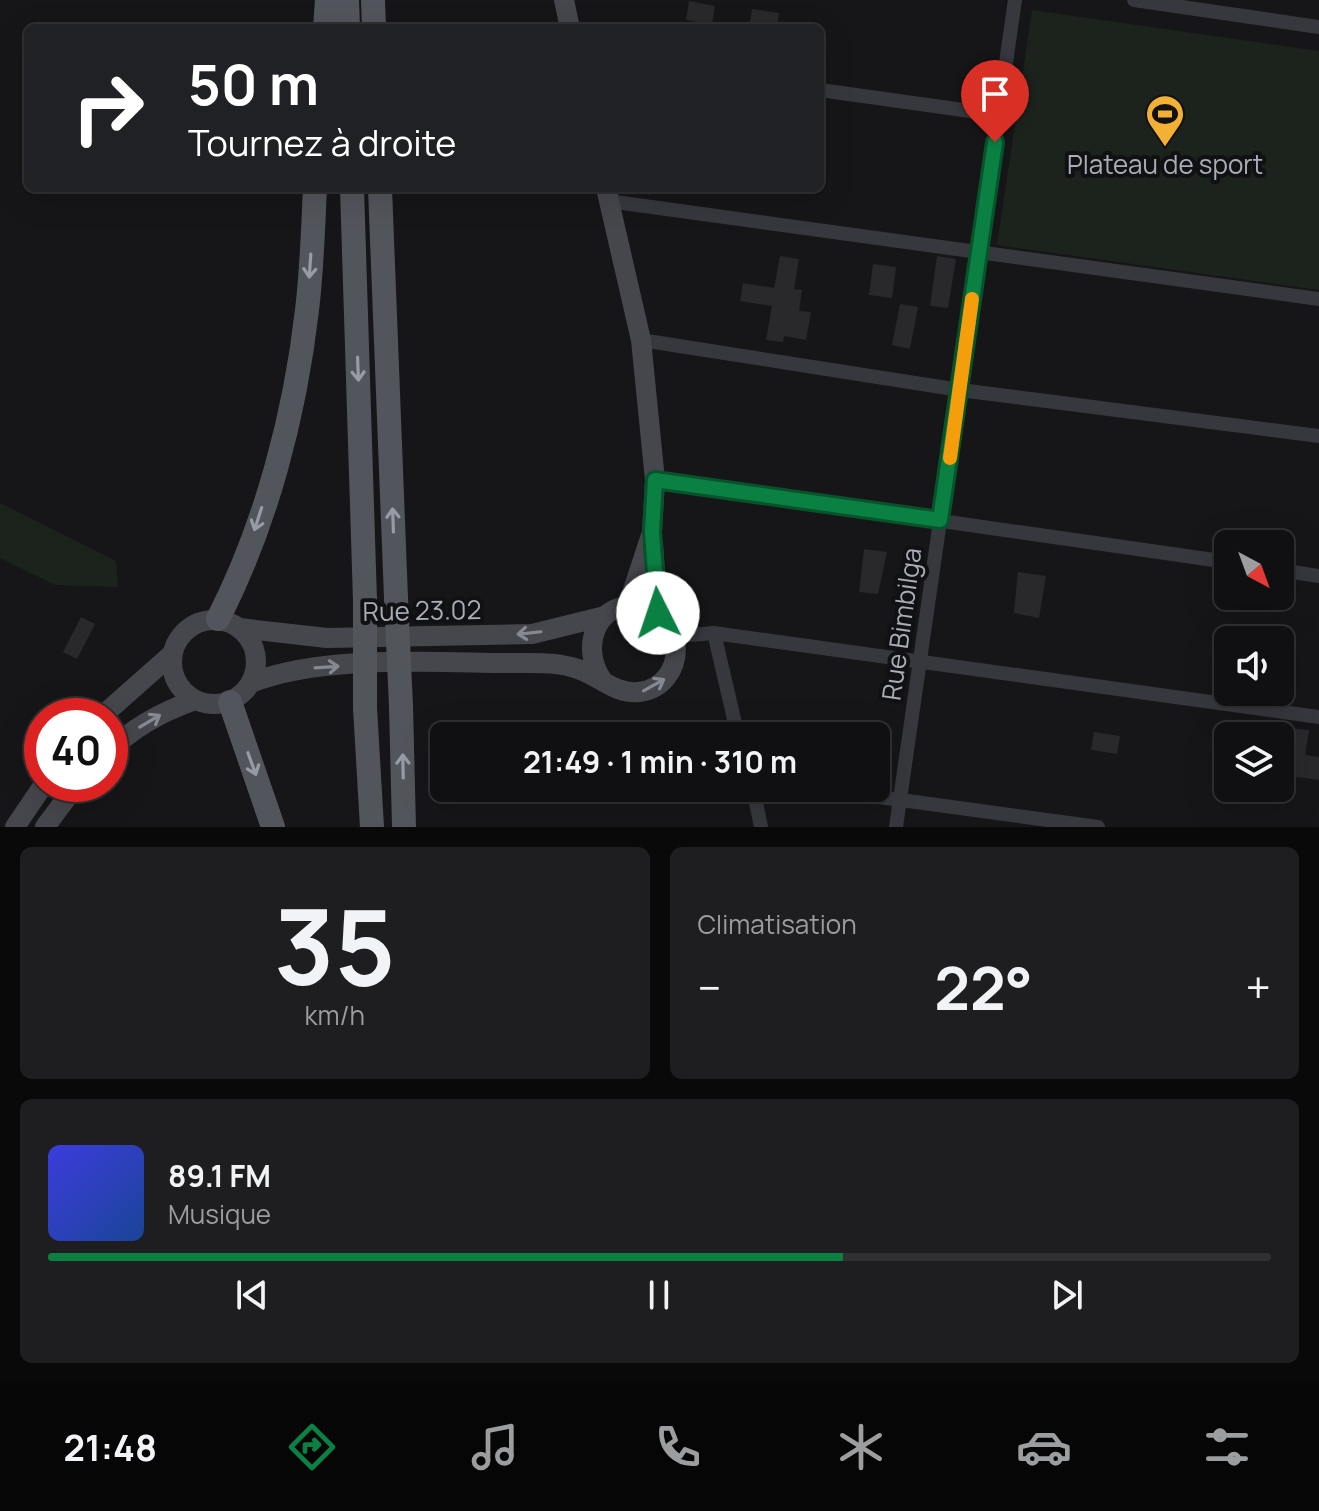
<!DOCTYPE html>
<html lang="fr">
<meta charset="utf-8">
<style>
:root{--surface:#101012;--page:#1e1e20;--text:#f1f3f6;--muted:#9c9d9f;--line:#303032;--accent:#0b8043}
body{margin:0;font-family:Manrope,sans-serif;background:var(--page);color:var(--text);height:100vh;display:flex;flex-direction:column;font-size:30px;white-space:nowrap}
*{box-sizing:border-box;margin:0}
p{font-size:26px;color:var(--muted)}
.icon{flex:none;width:44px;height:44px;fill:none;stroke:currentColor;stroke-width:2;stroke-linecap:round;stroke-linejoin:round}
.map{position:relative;height:827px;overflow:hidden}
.side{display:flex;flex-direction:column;gap:20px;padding:20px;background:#09090a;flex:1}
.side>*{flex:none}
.banner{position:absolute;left:24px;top:24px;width:800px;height:168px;border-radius:12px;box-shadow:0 8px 32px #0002,0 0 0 2px var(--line);background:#202124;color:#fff;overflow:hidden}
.needle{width:52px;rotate:139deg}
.fabs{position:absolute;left:1214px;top:530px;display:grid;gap:16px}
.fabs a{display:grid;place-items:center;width:80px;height:80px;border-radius:12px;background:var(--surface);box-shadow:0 8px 32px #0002,0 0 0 2px var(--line);font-size:40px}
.speed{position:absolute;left:24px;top:698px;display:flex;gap:16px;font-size:40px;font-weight:700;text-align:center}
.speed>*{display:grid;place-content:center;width:104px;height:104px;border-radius:50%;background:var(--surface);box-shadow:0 8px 32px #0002,0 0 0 2px var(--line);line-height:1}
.speed .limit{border:12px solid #d22;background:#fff;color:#111}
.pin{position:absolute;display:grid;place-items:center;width:68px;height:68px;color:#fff;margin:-82px -34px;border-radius:50% 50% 50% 0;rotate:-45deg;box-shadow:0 0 8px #0007}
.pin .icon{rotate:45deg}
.me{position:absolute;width:88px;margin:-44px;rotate:356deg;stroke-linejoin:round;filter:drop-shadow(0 0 6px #0008)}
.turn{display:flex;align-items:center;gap:28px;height:168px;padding:0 32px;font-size:36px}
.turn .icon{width:104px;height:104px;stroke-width:2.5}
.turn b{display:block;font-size:56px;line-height:68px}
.big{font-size:60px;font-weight:700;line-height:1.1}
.side .tile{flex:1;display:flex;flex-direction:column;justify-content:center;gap:12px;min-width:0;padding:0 28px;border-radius:12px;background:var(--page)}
.side .dial{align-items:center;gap:0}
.dial b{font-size:104px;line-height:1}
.song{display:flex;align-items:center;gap:24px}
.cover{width:96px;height:96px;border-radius:12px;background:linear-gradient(135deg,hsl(240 70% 55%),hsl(220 70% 35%))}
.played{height:8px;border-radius:4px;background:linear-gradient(90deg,var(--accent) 65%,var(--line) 65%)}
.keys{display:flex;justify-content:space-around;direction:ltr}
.heat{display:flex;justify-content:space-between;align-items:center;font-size:44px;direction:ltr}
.side .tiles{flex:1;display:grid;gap:20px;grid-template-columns:1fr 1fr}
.tile:last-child{grid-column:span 2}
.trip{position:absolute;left:430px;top:722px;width:460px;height:80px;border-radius:12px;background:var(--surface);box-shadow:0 8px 32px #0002,0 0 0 2px var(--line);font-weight:700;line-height:80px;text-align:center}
.tabs{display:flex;height:128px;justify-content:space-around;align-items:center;background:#060607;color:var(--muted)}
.tabs .icon{width:56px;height:56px}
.tabs .on{color:var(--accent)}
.tabs b{font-size:36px;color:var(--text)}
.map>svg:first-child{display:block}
.green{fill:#1c231d}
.building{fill:#29292c}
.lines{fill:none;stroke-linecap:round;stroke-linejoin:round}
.street{stroke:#37383d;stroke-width:14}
.secondary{stroke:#45474d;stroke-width:20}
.primary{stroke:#53555c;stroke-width:24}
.primary-bridge{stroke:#53555c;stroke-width:24}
.oneway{stroke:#979ba6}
.oneway2{stroke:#858993}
.route-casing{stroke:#07532c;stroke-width:20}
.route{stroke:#0b8043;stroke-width:14}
.slow{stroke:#f59e0b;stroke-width:14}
.labels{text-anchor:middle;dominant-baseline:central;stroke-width:8;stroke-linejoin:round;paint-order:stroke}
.poi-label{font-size:26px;fill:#a8adb8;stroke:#111113}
.street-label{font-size:26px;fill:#a8adb8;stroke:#111113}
</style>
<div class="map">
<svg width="1319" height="827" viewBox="0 0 1319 827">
<rect width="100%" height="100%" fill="#161618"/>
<path class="green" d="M1032 10 1319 51V290L997 245Z
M0 503 116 561 118 587 55 585 0 558Z"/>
<path class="building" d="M689 1 715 6 712 24 686 20Z
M752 9 779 13 777 28H749Z
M780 256 799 259 794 289 802 290 799 311 811 312 806 340 784 336 783 342 766 340 772 306 740 301 743 283 774 288Z
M937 256 956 259 948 308 930 306Z
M873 264 896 267 892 298 869 295Z
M900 304 918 307 910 349 892 345Z
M864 549 887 552 878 594 859 592Z
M1018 572 1046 576 1039 618 1014 613Z
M81 617 95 624 77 659 63 652Z
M1288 728 1309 730 1305 755 1319 757V780L1282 775Z
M1094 732 1120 736 1117 754 1091 750Z"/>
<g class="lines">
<path class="street" d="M1134 0 1319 27
M820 90 999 115
M608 201 1319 299
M641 340 960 390 1319 436
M655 480 1228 562
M1280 570 1319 576
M714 633 738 736
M676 636 714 633 1319 717
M753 788 761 827
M813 788 1098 827
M896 827 1015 0"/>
<path class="secondary" d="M564 0 570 28
M606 188 641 340 655 480 652 532 628 605
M653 544 658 613
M172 662a42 42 0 1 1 84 0a42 42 0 1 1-84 0Z
M239 628 327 638 532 634 605 616
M251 683C324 654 438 663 518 663 538 663 558 662 578 669 599 676 616 695 639 692 689 686 688 609 637 606 595 603 581 647 601 678
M102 716 172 654
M110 751C133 727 164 711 195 700
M15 827 44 784
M45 827 77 784"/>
<path class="primary" d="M347 0 348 28
M373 0 374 28
M325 28 327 0
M352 188 365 601
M380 188 396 598
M218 619C266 525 295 415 307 310 312 270 313 228 315 188
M230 702 273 827
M401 706 404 827
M365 708 372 827"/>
<path class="primary-bridge" d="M396 598 401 706
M365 601V708"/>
</g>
<defs><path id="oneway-shaft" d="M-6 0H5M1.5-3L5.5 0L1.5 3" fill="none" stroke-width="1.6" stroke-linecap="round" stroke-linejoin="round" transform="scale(2)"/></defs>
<g class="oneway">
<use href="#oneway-shaft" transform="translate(310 266) rotate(94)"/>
<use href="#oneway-shaft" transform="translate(358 369) rotate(88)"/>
<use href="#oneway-shaft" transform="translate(258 519) rotate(108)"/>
<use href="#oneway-shaft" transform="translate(393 520) rotate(-92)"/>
<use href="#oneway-shaft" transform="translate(252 764) rotate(70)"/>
<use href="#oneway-shaft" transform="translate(403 766) rotate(-91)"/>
</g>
<g class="oneway2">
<use href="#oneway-shaft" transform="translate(529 633) rotate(174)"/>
<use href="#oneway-shaft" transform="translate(327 667) rotate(-4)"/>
<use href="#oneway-shaft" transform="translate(654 685) rotate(-29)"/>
<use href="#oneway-shaft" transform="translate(150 721) rotate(-31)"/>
</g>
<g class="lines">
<g class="route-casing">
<path id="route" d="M658 613 652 532 655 480 940 520 995 142"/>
</g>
<use href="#route" class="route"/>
<path class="slow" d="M950 458 972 299"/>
</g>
<defs>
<g id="stadium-pin" transform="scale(2)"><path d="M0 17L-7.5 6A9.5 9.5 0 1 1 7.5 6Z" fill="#f2b134" stroke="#111113"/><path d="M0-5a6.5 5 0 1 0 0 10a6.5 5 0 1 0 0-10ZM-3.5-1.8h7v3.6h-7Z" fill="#111"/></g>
</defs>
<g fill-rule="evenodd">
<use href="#stadium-pin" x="1165" y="114"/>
</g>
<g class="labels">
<g class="poi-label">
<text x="1165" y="164">Plateau de sport</text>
</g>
<g class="street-label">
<text transform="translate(422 610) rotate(-1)">Rue 23.02</text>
<text transform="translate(901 624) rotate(-82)">Rue Bimbilga</text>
</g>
</g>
</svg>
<div class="fabs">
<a><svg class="needle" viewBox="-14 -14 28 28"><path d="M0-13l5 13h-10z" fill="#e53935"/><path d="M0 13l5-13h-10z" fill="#9c9d9f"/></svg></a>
<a><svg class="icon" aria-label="sound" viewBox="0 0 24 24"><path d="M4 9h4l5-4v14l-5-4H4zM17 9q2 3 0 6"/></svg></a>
<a><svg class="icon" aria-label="layers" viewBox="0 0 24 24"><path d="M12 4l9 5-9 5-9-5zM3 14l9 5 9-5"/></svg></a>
</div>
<div class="speed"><div class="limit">40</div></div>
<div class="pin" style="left:995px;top:142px;background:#d93025"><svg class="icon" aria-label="arrive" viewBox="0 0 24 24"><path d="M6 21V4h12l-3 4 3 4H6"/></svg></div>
<svg class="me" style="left:658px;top:613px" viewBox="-20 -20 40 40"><circle r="19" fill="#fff"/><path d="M0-13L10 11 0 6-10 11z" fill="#0b8043"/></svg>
<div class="trip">21:49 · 1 min · 310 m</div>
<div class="banner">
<div class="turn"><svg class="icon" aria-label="right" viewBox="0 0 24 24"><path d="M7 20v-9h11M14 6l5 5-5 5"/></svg><div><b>50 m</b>Tournez à droite</div></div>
</div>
</div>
<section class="side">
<div class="tiles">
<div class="tile dial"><b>35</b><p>km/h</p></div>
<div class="tile"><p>Climatisation</p>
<div class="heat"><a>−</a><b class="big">22°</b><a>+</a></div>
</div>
<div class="tile">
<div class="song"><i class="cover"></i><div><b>89.1 FM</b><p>Musique</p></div></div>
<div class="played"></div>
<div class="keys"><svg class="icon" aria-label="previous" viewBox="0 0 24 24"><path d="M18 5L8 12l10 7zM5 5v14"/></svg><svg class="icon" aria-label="pause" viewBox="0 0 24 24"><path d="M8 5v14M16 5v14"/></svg><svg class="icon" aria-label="next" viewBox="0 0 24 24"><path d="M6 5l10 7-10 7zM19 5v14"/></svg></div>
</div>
</div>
</section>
<nav class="tabs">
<b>21:48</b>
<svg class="icon on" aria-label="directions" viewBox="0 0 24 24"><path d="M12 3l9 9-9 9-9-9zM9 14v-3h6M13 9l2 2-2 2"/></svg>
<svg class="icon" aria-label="music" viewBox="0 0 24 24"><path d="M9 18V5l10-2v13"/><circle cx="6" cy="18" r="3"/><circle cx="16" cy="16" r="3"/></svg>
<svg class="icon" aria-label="phone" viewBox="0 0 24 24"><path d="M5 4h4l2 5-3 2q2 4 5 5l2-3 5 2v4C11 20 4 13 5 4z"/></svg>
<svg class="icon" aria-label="climate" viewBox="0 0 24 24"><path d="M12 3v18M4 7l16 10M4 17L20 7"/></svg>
<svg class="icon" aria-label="car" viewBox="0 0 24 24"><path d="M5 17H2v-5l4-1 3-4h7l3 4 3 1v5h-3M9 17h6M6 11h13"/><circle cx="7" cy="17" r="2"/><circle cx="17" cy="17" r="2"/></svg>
<svg class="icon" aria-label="filters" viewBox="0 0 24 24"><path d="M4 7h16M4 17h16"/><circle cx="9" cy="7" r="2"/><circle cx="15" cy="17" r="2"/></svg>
</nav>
